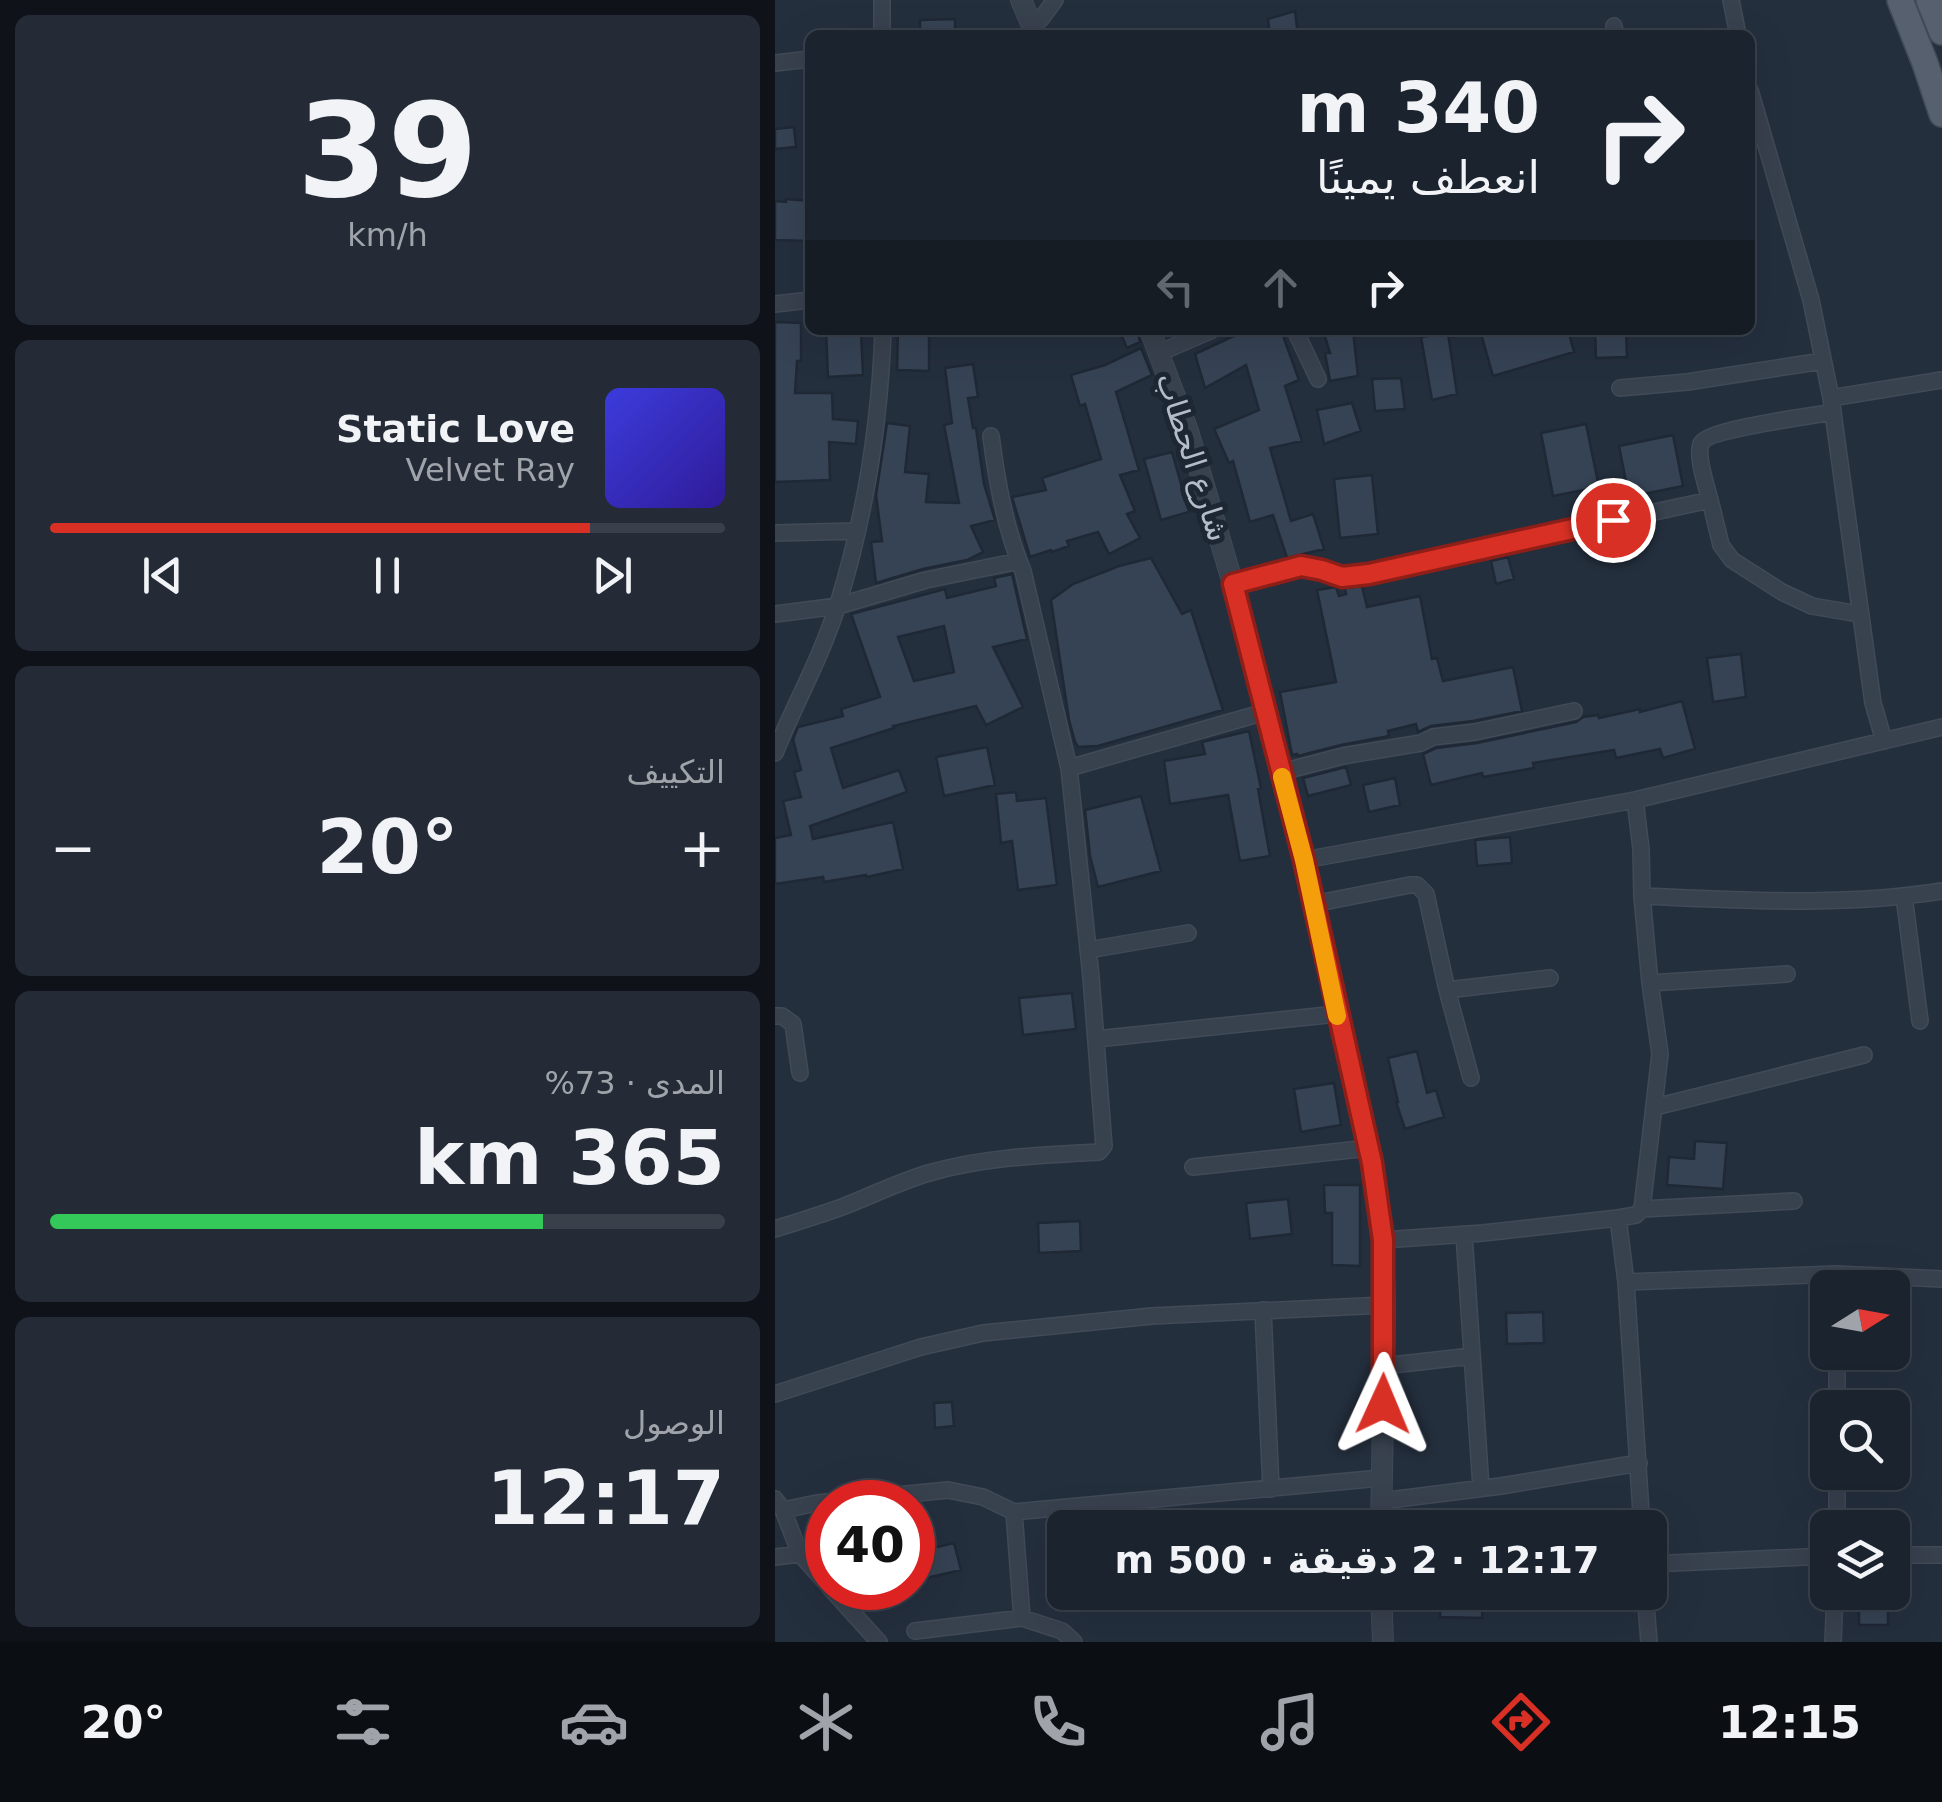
<!DOCTYPE html>
<html lang="ar">
<meta charset="utf-8">
<style>
:root{--surface:#1b232e;--page:#242b36;--text:#f1f3f6;--muted:#a0a4aa;--line:#39404a;--accent:#d93025}
body{margin:0;font-family:"DejaVu Sans",Cairo,sans-serif;background:var(--page);color:var(--text);direction:rtl;height:100vh;display:flex;flex-direction:column;font-size:38px;white-space:nowrap}
*{box-sizing:border-box;margin:0}
p{font-size:32px;color:var(--muted)}
.icon{flex:none;width:55px;height:55px;fill:none;stroke:currentColor;stroke-width:2;stroke-linecap:round;stroke-linejoin:round}
.map{position:relative;flex:1;overflow:hidden;direction:ltr}
.sheet{display:flex;flex-direction:column;gap:15px;padding:15px;background:#0f1319;width:775px}
.sheet>*{flex:none}
.guide{position:absolute;left:30px;top:30px;width:950px;height:305px;border-radius:15px;box-shadow:0 10px 40px #0002,0 0 0 2px var(--line);direction:rtl;background:#1b232e;color:var(--text);overflow:hidden}
.needle{width:65px;rotate:79deg}
.controls{position:absolute;left:1035px;top:1270px;display:grid;gap:20px}
.controls a{display:grid;place-items:center;width:100px;height:100px;border-radius:15px;background:var(--surface);box-shadow:0 10px 40px #0002,0 0 0 2px var(--line);font-size:50px}
.speed{position:absolute;left:30px;top:1480px;display:flex;gap:20px;font-size:50px;font-weight:700;text-align:center}
.speed>*{display:grid;place-content:center;width:130px;height:130px;border-radius:50%;background:var(--surface);box-shadow:0 10px 40px #0002,0 0 0 2px var(--line);line-height:1}
.speed .limit{border:15px solid #d22;background:#fff;color:#111}
.pin{position:absolute;display:grid;place-items:center;width:85px;height:85px;color:#fff;margin:-42px;border:5px solid #fff;border-radius:50%;box-shadow:0 2px 10px #0007}
.me{position:absolute;width:110px;margin:-55px;rotate:1deg;stroke-linejoin:round;filter:drop-shadow(0 0 8px #0008)}
.turn{display:flex;align-items:center;gap:35px;height:210px;padding:0 50px;font-size:45px}
.turn .icon{width:130px;height:130px;stroke-width:2.5}
.turn b{display:block;font-size:70px;line-height:85px}
.lanes{display:flex;align-items:center;height:95px;padding:0 50px;background:#0003;justify-content:center;gap:50px;direction:ltr}
.lanes .off{opacity:.35}
.big{font-size:75px;font-weight:700;line-height:1.1}
.sheet .widget{flex:1;display:flex;flex-direction:column;justify-content:center;gap:15px;min-width:0;padding:0 35px;border-radius:15px;background:var(--page)}
.sheet .dial{align-items:center;gap:0}
.dial b{font-size:130px;line-height:1}
.song{display:flex;align-items:center;gap:30px}
.cover{width:120px;height:120px;border-radius:15px;background:linear-gradient(135deg,hsl(240 70% 55%),hsl(250 70% 35%))}
.played{height:10px;border-radius:5px;background:linear-gradient(90deg,var(--accent) 80%,var(--line) 80%)}
.keys{display:flex;justify-content:space-around;direction:ltr}
.heat{display:flex;justify-content:space-between;align-items:center;font-size:55px;direction:ltr}
.charge{height:15px;border-radius:8px;background:linear-gradient(90deg,#34c759 73%,var(--line) 0)}
.trip{position:absolute;left:272px;top:1510px;width:620px;height:100px;border-radius:15px;background:var(--surface);box-shadow:0 10px 40px #0002,0 0 0 2px var(--line);font-weight:700;line-height:100px;text-align:center;direction:rtl}
.dock{display:flex;height:160px;justify-content:space-around;align-items:center;background:#0b0e12;color:var(--muted)}
.dock .icon{width:70px;height:70px}
.dock .active{color:var(--accent)}
.dock b{font-size:45px;color:var(--text)}
main{display:flex;flex:1;min-height:0}
.map>svg:first-child{display:block}
.building{fill:#364354;stroke:#1f2835;stroke-width:2.5;fill-rule:evenodd}
.lines{fill:none;stroke-linecap:round;stroke-linejoin:round}
.minor-casing{stroke:#414a57;stroke-width:18}
.tertiary-casing{stroke:#414a57;stroke-width:22}
.primary-casing{stroke:#414a57;stroke-width:28}
.minor{stroke:#38414e;stroke-width:15}
.tertiary{stroke:#38414e;stroke-width:20}
.primary{stroke:#56606e;stroke-width:25}
.route-casing{stroke:#8d1f18;stroke-width:25}
.route{stroke:#d93025;stroke-width:18}
.slow{stroke:#f59e0b;stroke-width:18}
.labels{text-anchor:middle;dominant-baseline:central;stroke-width:10;stroke-linejoin:round;paint-order:stroke}
.street-label{font-size:30px;fill:#b4bcc9;stroke:#1d2633}
</style>
<main>
<div class="map">
<svg width="1167" height="1642" viewBox="0 0 1167 1642">
<rect width="100%" height="100%" fill="#242f3e"/>
<path class="building" d="M520 11 523 35H495L493 19Z
M180 19V35H145V20Z
M19 127 21 147 0 149V129Z
M11 199 35 201V241L0 240V201L11 202Z
M0 322 26 323V361H22L20 393H57L58 419 83 421 81 444 54 442 55 480 0 482Z
M51 330H86L88 375 53 377Z
M123 330 154 331V371L122 370Z
M344 330H362L365 342 352 348Z
M460 330H506L524 380 510 386 527 441 495 448 516 521 538 514 549 549 512 558 498 515 475 522 458 461 454 463 439 429 484 410 471 365 430 388 420 354 461 335Z
M548 330H578L583 376 555 381 550 353H555Z
M705 330H793L799 352 718 376Z
M820 330H851L852 357 821 358Z
M673 333 682 394 657 400 646 337Z
M366 348 377 375 341 392 364 470 345 475 360 511 352 514 365 538 334 554 323 532 292 541 294 546 277 552 276 550 255 557 237 497 271 490 267 478 326 459 310 404 305 406 296 375 330 365Z
M198 364 203 397 193 398 198 428H201L209 484 220 520 196 526 208 552 192 560 148 569 101 583 96 542 107 541 101 495 112 423 135 426 130 472 154 474 151 502 184 503 169 425 177 423 170 368Z
M626 378 630 409 600 411 597 379Z
M577 403 586 431 549 444 542 410Z
M811 424 824 487 778 496 766 433Z
M898 435 908 486 854 497 844 446Z
M397 452 414 512 386 520 369 459Z
M597 475 603 534 565 538 559 479Z
M733 557 739 579 721 584 716 561Z
M376 558 407 614 416 610 448 710 323 746 303 747 300 742 294 720 276 600 298 584 344 566Z
M237 574 252 639 218 647 248 707 211 725 201 706 118 726 119 728 56 748 68 788 124 770 132 792 35 826 38 839 118 822 128 869 92 877 91 875 49 882 48 877 0 884V838L16 835 8 801 26 797 19 772 26 770 18 739 23 727 68 716 66 709 105 697 76 614 170 589 172 598 221 586 219 578ZM169 626 179 672 139 681 123 637Z
M587 586 592 607 645 596 657 659 662 658 668 681 738 667 747 711 698 721 656 726 643 732 641 724 613 731 614 736 566 745 523 756 522 754 517 755 505 692 561 682 542 590 561 587 564 596 571 594 570 588Z
M966 654 971 697 938 702 932 658Z
M907 701 920 749 888 758 885 749 841 758 839 750 758 763 759 768 708 777 707 773 656 785 648 754 661 748 702 743 801 722 808 717 823 715 824 718 865 709V712Z
M474 731 486 788 483 789 495 856 465 861 453 795 395 804 389 761 430 754 427 742Z
M212 747 220 785 169 796 161 757Z
M571 767 576 785 533 796 528 778Z
M620 778 625 805 594 812 588 785Z
M241 792 242 801 271 798 282 885 243 890 237 841 226 843 221 794Z
M366 796 386 871 323 887 315 856 310 810Z
M735 837 737 863 702 866 700 840Z
M297 993 301 1029 248 1035 244 998Z
M642 1051 652 1093 661 1090 669 1117 630 1129 621 1102H623L613 1058Z
M559 1083 566 1125 526 1132 519 1089Z
M920 1141 952 1143 948 1189 892 1185 894 1157 919 1159Z
M549 1185H585V1266L557 1265V1213H550Z
M513 1199 517 1234 475 1239 471 1203Z
M305 1221 306 1251 264 1253 263 1223Z
M768 1312 769 1343 732 1344 731 1313Z
M177 1402 179 1426 160 1428 159 1403Z
M628 1511 660 1512 659 1528H628Z
M179 1543 186 1570 147 1579 141 1552Z
M666 1592H708L707 1618 665 1617Z
M1084 1592H1113V1625H1084Z"/>
<g class="lines">
<g class="minor-casing">
<path id="minor" d="M956 0 963 35
M257 25 266 19 280 0
M839 26 841 35
M107 35V0
M0 63 35 59
M975 90 1036 300 1056 398 1098 703 1109 741
M0 304 35 300
M520 330 543 379
M384 353 437 330
M845 388 912 382 1048 361
M1056 398 1167 380
M935 500 946 545 957 560 1007 592 1037 606 1084 614
M0 533 81 531
M458 584 526 566 547 570 567 577 594 574 935 500C932 488 921 456 926 444 932 429 1038 416 1058 412
M0 614 63 606 151 580 244 561
M0 753C20 703 47 656 63 604 90 516 105 422 108 330
M294 768 490 712
M506 772 568 756 646 743 658 737 700 732 799 711
M860 800 866 849 867 896 875 983 885 1054 867 1209
M529 860 860 800 1167 727
M867 896C967 900 1068 907 1167 891
M1129 896 1145 1021
M538 904 635 885H642L651 894 672 990 696 1078
M313 950 413 933
M875 983 1012 974
M672 990 775 978
M0 1016H7L18 1024 25 1073
M321 1039 562 1014
M880 1107 1089 1055
M418 1167 594 1148
M843 1218 851 1282 867 1528
M0 1229C22 1222 45 1215 67 1207 96 1196 123 1182 154 1173 208 1157 268 1155 324 1152L329 1146 316 977 294 768 248 571C230 528 222 482 216 436
M689 1234 706 1488
M608 1240 708 1233 843 1218 861 1215 867 1209 1019 1201
M851 1282 1061 1274 1167 1279
M488 1310 496 1489
M1062 1352V1408
M608 1366 697 1356
M0 1394 146 1347 208 1333 377 1316 610 1305
M1062 1472V1528
M0 1499 8 1510 25 1554 52 1584
M606 1501 726 1486 864 1463
M8 1510 42 1503 173 1490 208 1497 239 1512 606 1478
M239 1512 247 1618
M1118 1555H1167
M0 1557 25 1554
M875 1564 1052 1556
M55 1588 104 1642
M870 1592 874 1642
M140 1631 247 1618 287 1631 299 1642
M1058 1642 1060 1592"/>
</g>
<g class="tertiary-casing">
<path id="tertiary" d="M246 0 261 35
M375 330 413 431 458 584 529 860 597 1163 608 1240 610 1305 606 1528
M606 1592 608 1642"/>
</g>
<g class="primary-casing">
<path id="primary" d="M1125 0 1150 63 1167 114
M1154 0 1167 32"/>
</g>
<use href="#minor" class="minor"/>
<use href="#tertiary" class="tertiary"/>
<use href="#primary" class="primary"/>
</g>
<g class="lines">
<g class="route-casing">
<path id="route" d="M608 1404V1240L597 1163 529 860 458 584 526 566 547 570 567 577 594 574 838 520"/>
</g>
<use href="#route" class="route"/>
<path class="slow" d="M507 777 529 860 562 1016"/>
</g>
<g class="labels">
<g class="street-label">
<text transform="translate(418 457) rotate(72)">شارع الحطاب</text>
</g>
</g>
</svg>
<div class="controls">
<a><svg class="needle" viewBox="-14 -14 28 28"><path d="M0-13l5 13h-10z" fill="#e53935"/><path d="M0 13l5-13h-10z" fill="#a0a4aa"/></svg></a>
<a><svg class="icon" aria-label="search" viewBox="0 0 24 24"><circle cx="10" cy="10" r="6"/><path d="M15 15l6 6"/></svg></a>
<a><svg class="icon" aria-label="layers" viewBox="0 0 24 24"><path d="M12 4l9 5-9 5-9-5zM3 14l9 5 9-5"/></svg></a>
</div>
<div class="speed"><div class="limit">40</div></div>
<div class="pin" style="left:838px;top:520px;background:#d93025"><svg class="icon" aria-label="arrive" viewBox="0 0 24 24"><path d="M6 21V4h12l-3 4 3 4H6"/></svg></div>
<svg class="me" style="left:608px;top:1404px" viewBox="-20 -20 40 40"><path d="M0-17L14 15 0 8-14 15z" fill="#d93025" stroke="#fff" stroke-width="4"/></svg>
<div class="trip">12:17 · 2 دقيقة · 500 m</div>
<div class="guide">
<div class="turn"><svg class="icon" aria-label="right" viewBox="0 0 24 24"><path d="M7 20v-9h11M14 6l5 5-5 5"/></svg><div><b>340 m</b>انعطف يمينًا</div></div>
<div class="lanes"><svg class="icon off" aria-label="left" viewBox="0 0 24 24"><path d="M17 20v-9H6M10 6l-5 5 5 5"/></svg><svg class="icon off" aria-label="ahead" viewBox="0 0 24 24"><path d="M12 20V5M6 11l6-6 6 6"/></svg><svg class="icon" aria-label="right" viewBox="0 0 24 24"><path d="M7 20v-9h11M14 6l5 5-5 5"/></svg></div>
</div>
</div>
<section class="sheet">
<div class="widget dial"><b>39</b><p>km/h</p></div>
<div class="widget">
<div class="song"><i class="cover"></i><div><b>Static Love</b><p>Velvet Ray</p></div></div>
<div class="played"></div>
<div class="keys"><svg class="icon" aria-label="previous" viewBox="0 0 24 24"><path d="M18 5L8 12l10 7zM5 5v14"/></svg><svg class="icon" aria-label="pause" viewBox="0 0 24 24"><path d="M8 5v14M16 5v14"/></svg><svg class="icon" aria-label="next" viewBox="0 0 24 24"><path d="M6 5l10 7-10 7zM19 5v14"/></svg></div>
</div>
<div class="widget"><p>التكييف</p>
<div class="heat"><a>−</a><b class="big">20°</b><a>+</a></div>
</div>
<div class="widget"><p>المدى · 73%</p><b class="big">365 km</b><div class="charge"></div></div>
<div class="widget"><p>الوصول</p><b class="big">12:17</b></div>
</section>
</main>
<nav class="dock">
<b>12:15</b>
<svg class="icon active" aria-label="directions" viewBox="0 0 24 24"><path d="M12 3l9 9-9 9-9-9zM9 14v-3h6M13 9l2 2-2 2"/></svg>
<svg class="icon" aria-label="music" viewBox="0 0 24 24"><path d="M9 18V5l10-2v13"/><circle cx="6" cy="18" r="3"/><circle cx="16" cy="16" r="3"/></svg>
<svg class="icon" aria-label="phone" viewBox="0 0 24 24"><path d="M5 4h4l2 5-3 2q2 4 5 5l2-3 5 2v4C11 20 4 13 5 4z"/></svg>
<svg class="icon" aria-label="climate" viewBox="0 0 24 24"><path d="M12 3v18M4 7l16 10M4 17L20 7"/></svg>
<svg class="icon" aria-label="car" viewBox="0 0 24 24"><path d="M5 17H2v-5l4-1 3-4h7l3 4 3 1v5h-3M9 17h6M6 11h13"/><circle cx="7" cy="17" r="2"/><circle cx="17" cy="17" r="2"/></svg>
<svg class="icon" aria-label="filters" viewBox="0 0 24 24"><path d="M4 7h16M4 17h16"/><circle cx="9" cy="7" r="2"/><circle cx="15" cy="17" r="2"/></svg>
<b>20°</b>
</nav>
